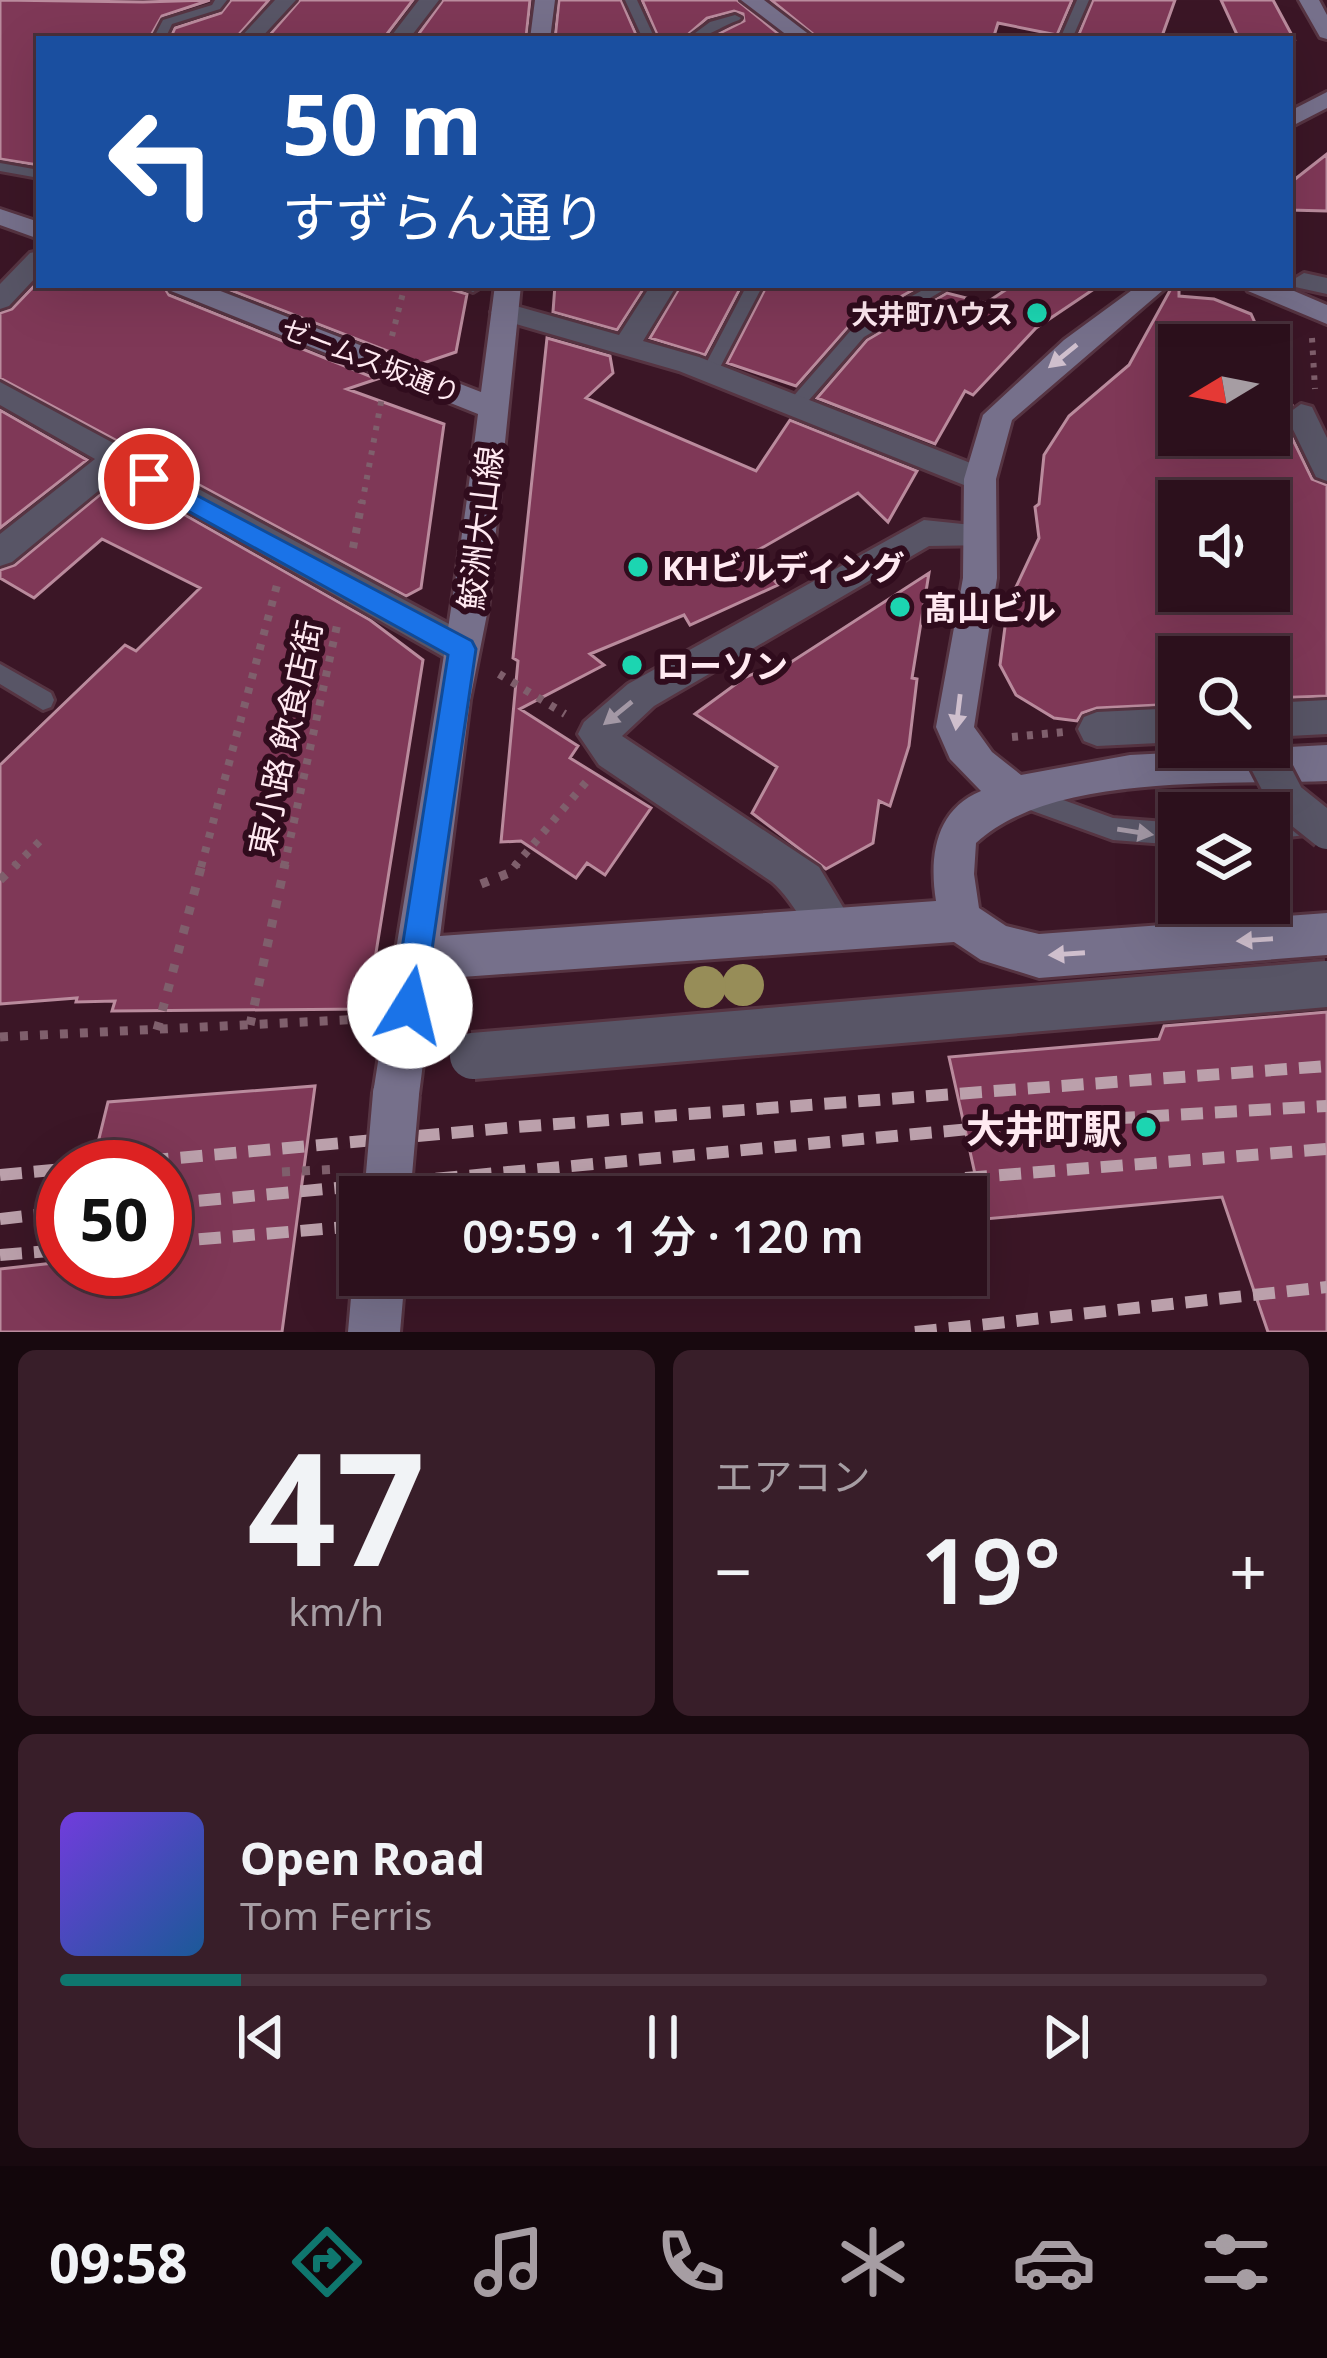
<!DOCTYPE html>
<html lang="ja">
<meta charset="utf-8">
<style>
:root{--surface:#2c101c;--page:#381e29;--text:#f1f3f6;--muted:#a69da3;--line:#48303b;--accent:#0f766e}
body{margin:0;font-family:"Noto Sans","Noto Sans JP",sans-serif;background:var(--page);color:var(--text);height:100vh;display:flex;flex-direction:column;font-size:45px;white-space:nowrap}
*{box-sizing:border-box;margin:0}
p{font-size:39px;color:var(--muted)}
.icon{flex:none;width:66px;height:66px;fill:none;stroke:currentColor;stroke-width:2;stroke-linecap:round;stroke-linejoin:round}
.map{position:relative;height:1332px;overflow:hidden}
.sheet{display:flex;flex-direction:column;gap:18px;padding:18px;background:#18090f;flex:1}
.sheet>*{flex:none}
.top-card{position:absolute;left:36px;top:36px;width:1257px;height:252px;border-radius:0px;box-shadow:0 12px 48px #0002,0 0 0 3px var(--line);background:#1a4fa0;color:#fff;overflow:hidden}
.needle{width:78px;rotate:260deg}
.buttons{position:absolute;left:1158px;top:324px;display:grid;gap:24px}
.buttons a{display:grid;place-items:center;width:132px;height:132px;border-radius:0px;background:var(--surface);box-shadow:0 12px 48px #0002,0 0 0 3px var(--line);font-size:60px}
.speed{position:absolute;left:36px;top:1140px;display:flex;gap:24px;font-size:60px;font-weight:700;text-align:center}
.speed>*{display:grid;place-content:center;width:156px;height:156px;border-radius:50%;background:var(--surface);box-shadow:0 12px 48px #0002,0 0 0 3px var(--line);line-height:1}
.speed .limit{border:18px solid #d22;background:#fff;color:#111}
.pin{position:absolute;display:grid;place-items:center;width:102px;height:102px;color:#fff;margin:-51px;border:6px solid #fff;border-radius:50%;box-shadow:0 3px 12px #0007}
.me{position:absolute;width:132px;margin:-66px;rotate:9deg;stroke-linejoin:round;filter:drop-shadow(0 0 9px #0008)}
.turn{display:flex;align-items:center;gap:42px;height:252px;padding:0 48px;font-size:54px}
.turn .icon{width:156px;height:156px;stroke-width:2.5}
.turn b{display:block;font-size:84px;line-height:102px}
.big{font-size:90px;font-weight:600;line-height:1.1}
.sheet .tile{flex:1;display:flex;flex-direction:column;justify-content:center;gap:18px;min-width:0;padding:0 42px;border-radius:18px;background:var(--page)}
.sheet .dial{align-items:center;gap:0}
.dial b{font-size:156px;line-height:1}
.song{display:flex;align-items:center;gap:36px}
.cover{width:144px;height:144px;border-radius:18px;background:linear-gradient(135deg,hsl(260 70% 55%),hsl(210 70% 35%))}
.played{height:12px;border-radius:6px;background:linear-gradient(90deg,var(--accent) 15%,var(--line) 15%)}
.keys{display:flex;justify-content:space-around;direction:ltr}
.heat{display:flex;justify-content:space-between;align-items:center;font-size:66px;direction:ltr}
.sheet .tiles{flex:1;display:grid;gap:18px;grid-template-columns:1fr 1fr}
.tile:last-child{grid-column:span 2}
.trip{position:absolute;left:339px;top:1176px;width:648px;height:120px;border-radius:0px;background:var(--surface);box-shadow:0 12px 48px #0002,0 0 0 3px var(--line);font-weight:600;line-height:120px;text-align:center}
.dock{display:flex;height:192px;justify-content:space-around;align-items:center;background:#12060b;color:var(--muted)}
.dock .icon{width:84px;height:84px}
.dock .current{color:var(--accent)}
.dock b{font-size:54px;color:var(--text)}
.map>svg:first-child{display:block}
.building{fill:#7f3857;stroke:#ba8b9d;stroke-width:3;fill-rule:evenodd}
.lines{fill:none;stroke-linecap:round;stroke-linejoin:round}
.lane-casing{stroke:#563442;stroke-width:6}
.street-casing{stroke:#563442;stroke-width:6}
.secondary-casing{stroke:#563442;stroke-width:6}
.path-far2{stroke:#7f5f6c;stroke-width:6;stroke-dasharray:4.5 8;stroke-linecap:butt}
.path-far1{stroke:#7f5f6c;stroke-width:8;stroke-dasharray:6 9;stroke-linecap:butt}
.path{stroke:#7f5f6c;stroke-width:9;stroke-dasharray:8 12;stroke-linecap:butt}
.lane{fill:#585566;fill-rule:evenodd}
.street{fill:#585566;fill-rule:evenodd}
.secondary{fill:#76708b;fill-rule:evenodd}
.rail{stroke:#bba0ab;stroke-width:12;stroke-dasharray:22 12;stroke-linecap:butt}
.street-bridge-far1-casing{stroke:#563442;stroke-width:42;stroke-linecap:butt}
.street-bridge-casing{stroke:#563442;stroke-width:52;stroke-linecap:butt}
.secondary-bridge-casing{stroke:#563442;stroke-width:52;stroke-linecap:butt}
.street-bridge-far1{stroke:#585566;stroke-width:36}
.street-bridge{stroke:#585566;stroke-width:46}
.secondary-bridge{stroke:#76708b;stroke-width:46}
.tree{fill:#978d58}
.oneway{fill:#cfbfcd}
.oneway2{fill:#a398a5}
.route{fill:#1a73e8;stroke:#114b97;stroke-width:3}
.poi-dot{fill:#1cd5b1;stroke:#300c1d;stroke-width:4.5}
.labels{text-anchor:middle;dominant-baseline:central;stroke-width:12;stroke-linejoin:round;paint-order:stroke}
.far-poi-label{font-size:27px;font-weight:bold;fill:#ffe9f1;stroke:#300c1d;text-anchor:end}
.far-street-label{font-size:27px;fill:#ffe9f1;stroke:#300c1d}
.street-label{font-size:33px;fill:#ffe9f1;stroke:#300c1d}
.poi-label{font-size:33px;font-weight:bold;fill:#ffe9f1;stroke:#300c1d;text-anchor:start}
.near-poi-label{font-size:39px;font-weight:bold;fill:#ffe9f1;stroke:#300c1d;text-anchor:end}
</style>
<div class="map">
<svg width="1327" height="1332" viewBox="0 0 1327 1332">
<rect width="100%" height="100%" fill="#3b1626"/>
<path class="building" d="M0 0 143 2 210 0 162 16 149 39H39L38 165 0 159Z
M231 0H269L235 39H170L175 28 221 13Z
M300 0H413L387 34 377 39H266Z
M443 0H530L526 38 417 36Z
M559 0H621L638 39H555Z
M642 0H737L785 39H708L744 21 743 14 734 11 707 18 683 39H659Z
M771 0H1072L1057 35 998 23 993 39H819Z
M1093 0H1175L1161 39H1077Z
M1221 0H1273L1294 39H1239Z
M1327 154V211L1290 210V183Z
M35 285H163L169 295 377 379 347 389 444 424 421 588 406 596 0 378V313L12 309Z
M217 285H436L467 294 456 352 421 364Z
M555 285H646L617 330 553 312Z
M681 285H742L705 355 650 338Z
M767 285H916L920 286 850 325 796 386 727 363Z
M1013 285H1100L1036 328 973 395 965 391 935 444 817 398 867 340 947 293 986 303Z
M1173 285H1179V296L1214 299 1251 314 1265 345H1179V435H1269V354L1292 405 1282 417 1312 479 1327 485V696L1269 698V657H1179V704L1097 708 1082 713 1077 721 1054 718 1016 695 1000 665 1008 604 1039 538 1035 507 1039 504 1044 455 1069 416 1129 365ZM1179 501H1269V591H1179Z
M547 338 610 356 613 373 586 398 756 471 790 420 917 471 888 522 858 493 753 553 778 585 690 625 684 615 590 654 604 665 520 709 578 746 570 758 651 808 605 875 587 863 576 878 521 841 501 842 518 661 513 658Z
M0 410 87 460 0 528Z
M120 478 370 620 423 660 367 1009 112 1011 115 1001 76 1002 77 998 0 1004V765L125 645 136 651 200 588 102 539 34 598 0 578V570L15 565Z
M929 573 912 678 917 679 909 746 890 806 879 801 873 843 826 869 752 813 777 767 695 714 744 678 760 671 768 677Z
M1327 1012V1332H1268L1222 1197 985 1219 949 1057 1159 1039 1164 1026Z
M315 1086 282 1332H0V1269L63 1262V1269H165V1167H92L108 1102Z"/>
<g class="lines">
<g class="lane-casing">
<path id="lane" d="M215 0H227L220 9 172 24 165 39H153L163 20 212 5Z
M625 0H637L655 39H643Z
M1077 0H1089L1072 39H1060Z
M735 15 741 18 739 20C721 26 706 39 687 39L710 22Z
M0 163 39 170V178L0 171Z
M458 285H479L481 287 473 292Z
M747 285H763L715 377H703L701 373Z
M932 285H952L864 337 803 407H791V399L852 329Z
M0 664 51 693 54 700 51 707 43 710 0 684Z
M1019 784 1113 818 1179 823V845L1113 840 1019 806 1011 803 1008 795 1011 787Z
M1316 814 1324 817 1327 823 1324 833 1269 839V817Z"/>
</g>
<g class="street-casing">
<path id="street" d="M275 0H296L260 39H239Z
M419 0H439L409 39H389Z
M39 251V274L9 306 0 309V284L30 253Z
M1304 273 1327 278V294L1295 287 1291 281Z
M651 285H677L643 341 699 357 991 471 996 479 991 487H969L679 371 495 318 491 312 505 303 619 335Z
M0 382 475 638 480 649 475 660 462 664 449 660 120 473 12 562 0 566V534L95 459 0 405Z
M1301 404 1312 407 1327 438V481L1316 477 1286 415Z
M924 520 991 527 995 536 991 545 929 546 654 706 622 736 819 867 856 929 850 944 835 950C807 939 796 902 772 882L599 765 578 734 584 722 628 684Z
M1327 700V734L1269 737V703Z
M1179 708V742L1097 746 1084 741 1078 729 1084 717 1097 712Z"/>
</g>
<g class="secondary-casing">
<path id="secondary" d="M535 0H555L550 39H530Z
M741 0H764L815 39H792Z
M1299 0H1319L1327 15V39L1320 37Z
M1327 92V108L1290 127V111Z
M0 209 39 222V239L0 225Z
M167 285H205L481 392 495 285H521L488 609 470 700 440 936 936 901C929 857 935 810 981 791L950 759 936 727 963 578 964 479 983 415 1064 340 1139 285H1169L1012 420 996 479 997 578 974 727 992 752 1021 775 1130 755 1327 745V781C1227 785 1051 773 976 843L974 874 979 908 1006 926 1039 934 1327 913V955L1039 978 981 960 954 942 434 979 419 1094 413 1111 396 1117 379 1111 373 1094C408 867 450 642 478 414L171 291Z
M1244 285H1280L1327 305V324L1248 291Z
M360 1259V1275H405L400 1332H348L353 1275Z"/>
</g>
<path class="path-far2" d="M392 336 405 285
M1312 338 1315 389
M1280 358 1292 390
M362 504 382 397"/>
<path class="path-far1" d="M353 548 362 501
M499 674 565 714
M1012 737 1064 732
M14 867 42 839
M201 867 277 585
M284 867 338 621
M514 867 587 781"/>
<path class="path" d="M0 880 17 864
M481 884 509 873 517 864
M250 1025 285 864
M157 1030 202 864
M0 1037 364 1019
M282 1172 340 1169"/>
<use href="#lane" class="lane"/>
<use href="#street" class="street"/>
<use href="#secondary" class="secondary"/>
<path class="rail" d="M79 1167 517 1127 1327 1066
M0 1175 63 1169
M728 1197 1327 1149
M165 1204 1034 1123 1327 1106
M0 1219 63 1212
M165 1242 360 1226
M0 1255 63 1250
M915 1332 1327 1287"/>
<g class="street-bridge-far1-casing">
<path id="street-bridge-far1" d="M1260 747 1287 799 1327 831"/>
</g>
<g class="street-bridge-casing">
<path id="street-bridge" d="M473 1056 1327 984"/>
</g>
<g class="secondary-bridge-casing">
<path id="secondary-bridge" d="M387 1197 396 1094"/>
</g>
<use href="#street-bridge-far1" class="street-bridge-far1"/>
<use href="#street-bridge" class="street-bridge"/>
<use href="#secondary-bridge" class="secondary-bridge"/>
</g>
<g class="tree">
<circle cx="743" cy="985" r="21"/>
<circle cx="705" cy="987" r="21"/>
</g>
<defs><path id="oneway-solid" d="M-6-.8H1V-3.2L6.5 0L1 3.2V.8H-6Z" transform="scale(3)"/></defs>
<g class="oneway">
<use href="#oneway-solid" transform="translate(1063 356) rotate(141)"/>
<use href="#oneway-solid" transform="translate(958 712) rotate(97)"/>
<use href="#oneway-solid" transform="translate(1255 940) rotate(176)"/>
<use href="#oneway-solid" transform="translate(1067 954) rotate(176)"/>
</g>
<g class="oneway2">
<use href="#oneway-solid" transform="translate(618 713) rotate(141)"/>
<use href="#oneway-solid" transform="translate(1135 832) rotate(9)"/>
</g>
<path class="route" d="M149 470 472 641 476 649 422 1018 410 1023 398 1018 393 1006 448 655 141 485 138 479Z"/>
<g class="poi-dot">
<circle cx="1037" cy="313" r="12"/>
<circle cx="638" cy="567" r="12"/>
<circle cx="900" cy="607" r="12"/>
<circle cx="632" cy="665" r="12"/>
<circle cx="1146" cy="1127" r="12"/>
</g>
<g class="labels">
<g class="far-poi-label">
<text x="1013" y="313">大井町ハウス</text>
</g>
<g class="far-street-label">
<text transform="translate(371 360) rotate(21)">ゼームス坂通り</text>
</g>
<g class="street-label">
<text transform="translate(480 528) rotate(-83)">鮫洲大山線</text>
<text transform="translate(285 738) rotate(-78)">東小路 飲食店街</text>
</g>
<g class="poi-label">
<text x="662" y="567">KHビルディング</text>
<text x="924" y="607">髙山ビル</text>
<text x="656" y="665">ローソン</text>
</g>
<g class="near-poi-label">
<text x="1122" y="1127">大井町駅</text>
</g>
</g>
</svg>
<div class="buttons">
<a><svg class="needle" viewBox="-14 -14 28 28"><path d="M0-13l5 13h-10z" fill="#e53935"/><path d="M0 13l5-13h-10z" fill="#a69da3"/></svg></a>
<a><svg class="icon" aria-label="sound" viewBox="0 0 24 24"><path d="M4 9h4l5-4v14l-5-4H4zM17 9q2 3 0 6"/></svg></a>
<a><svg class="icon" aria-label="search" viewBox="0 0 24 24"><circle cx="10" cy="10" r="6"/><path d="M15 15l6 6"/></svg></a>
<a><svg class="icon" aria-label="layers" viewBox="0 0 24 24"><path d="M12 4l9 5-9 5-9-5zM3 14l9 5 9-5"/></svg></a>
</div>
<div class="speed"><div class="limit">50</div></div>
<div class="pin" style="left:149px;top:479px;background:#d93025"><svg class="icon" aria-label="arrive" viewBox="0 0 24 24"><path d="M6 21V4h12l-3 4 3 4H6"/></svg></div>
<svg class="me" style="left:410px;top:1006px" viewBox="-20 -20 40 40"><circle r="19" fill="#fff"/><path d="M0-13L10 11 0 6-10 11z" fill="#1a73e8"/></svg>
<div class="trip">09:59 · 1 分 · 120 m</div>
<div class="top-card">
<div class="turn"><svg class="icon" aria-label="left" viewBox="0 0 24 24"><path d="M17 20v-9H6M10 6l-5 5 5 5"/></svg><div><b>50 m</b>すずらん通り</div></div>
</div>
</div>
<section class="sheet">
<div class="tiles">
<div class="tile dial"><b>47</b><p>km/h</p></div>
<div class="tile"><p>エアコン</p>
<div class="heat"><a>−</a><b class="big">19°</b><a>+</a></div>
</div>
<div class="tile">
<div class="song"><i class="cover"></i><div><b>Open Road</b><p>Tom Ferris</p></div></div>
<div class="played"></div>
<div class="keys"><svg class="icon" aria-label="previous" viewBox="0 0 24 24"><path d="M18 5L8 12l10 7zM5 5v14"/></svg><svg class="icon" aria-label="pause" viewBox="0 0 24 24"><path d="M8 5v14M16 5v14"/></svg><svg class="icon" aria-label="next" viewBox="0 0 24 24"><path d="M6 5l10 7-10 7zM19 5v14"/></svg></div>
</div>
</div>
</section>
<nav class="dock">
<b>09:58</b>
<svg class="icon current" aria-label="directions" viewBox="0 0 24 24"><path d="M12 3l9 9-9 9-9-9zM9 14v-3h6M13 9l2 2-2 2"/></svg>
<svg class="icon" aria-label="music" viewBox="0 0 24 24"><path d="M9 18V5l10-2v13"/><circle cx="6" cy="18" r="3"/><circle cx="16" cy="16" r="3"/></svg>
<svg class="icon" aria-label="phone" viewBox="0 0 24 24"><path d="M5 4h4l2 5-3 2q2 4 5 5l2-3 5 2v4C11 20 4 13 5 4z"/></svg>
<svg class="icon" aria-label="climate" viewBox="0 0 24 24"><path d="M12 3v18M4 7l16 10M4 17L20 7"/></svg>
<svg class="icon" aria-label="car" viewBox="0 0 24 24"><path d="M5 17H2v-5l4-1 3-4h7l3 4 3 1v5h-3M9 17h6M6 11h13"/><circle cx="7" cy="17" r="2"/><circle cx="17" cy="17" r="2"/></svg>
<svg class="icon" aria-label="filters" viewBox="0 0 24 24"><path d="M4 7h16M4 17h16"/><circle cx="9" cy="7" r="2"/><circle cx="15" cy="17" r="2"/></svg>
</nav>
